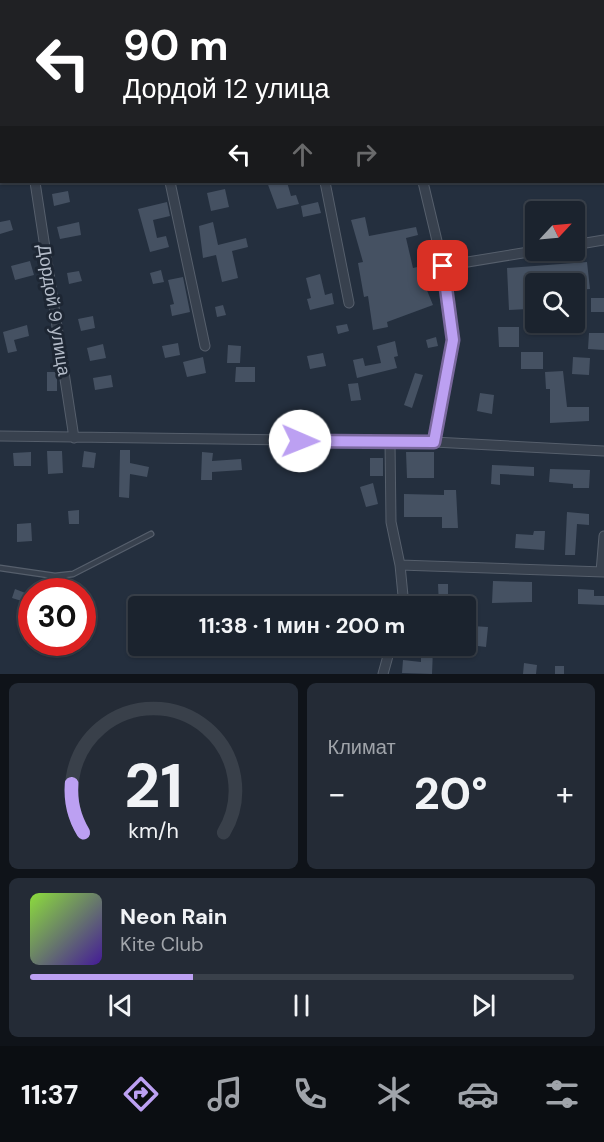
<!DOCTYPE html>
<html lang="ru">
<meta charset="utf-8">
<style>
:root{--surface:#1b232e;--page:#242b36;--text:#f1f3f6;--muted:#a0a4aa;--line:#39404a;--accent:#bca0f2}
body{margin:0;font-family:"DM Sans",sans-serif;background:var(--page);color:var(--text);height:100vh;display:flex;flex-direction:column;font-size:22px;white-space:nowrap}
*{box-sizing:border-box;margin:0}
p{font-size:20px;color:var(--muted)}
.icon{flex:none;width:33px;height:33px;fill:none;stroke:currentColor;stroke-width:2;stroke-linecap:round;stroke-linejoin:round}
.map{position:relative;height:674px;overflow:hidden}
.panel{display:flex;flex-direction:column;gap:9px;padding:9px;background:#0f1319;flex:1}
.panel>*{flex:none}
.banner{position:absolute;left:0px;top:0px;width:604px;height:183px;box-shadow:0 2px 4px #0004,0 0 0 2px var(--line);background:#202124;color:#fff;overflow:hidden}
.needle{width:39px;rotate:64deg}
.buttons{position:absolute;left:525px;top:201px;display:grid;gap:12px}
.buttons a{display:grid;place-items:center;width:60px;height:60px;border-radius:6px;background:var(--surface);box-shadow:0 2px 4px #0004,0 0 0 2px var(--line);font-size:30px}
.speed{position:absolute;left:18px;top:578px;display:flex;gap:12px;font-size:30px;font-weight:700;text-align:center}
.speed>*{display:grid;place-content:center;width:78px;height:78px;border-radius:50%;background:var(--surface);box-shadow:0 2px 4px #0004,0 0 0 2px var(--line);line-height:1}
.speed .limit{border:9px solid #d22;background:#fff;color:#111}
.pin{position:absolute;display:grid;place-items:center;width:51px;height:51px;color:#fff;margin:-26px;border-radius:12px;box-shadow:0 3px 9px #0006}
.me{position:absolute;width:66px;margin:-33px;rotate:91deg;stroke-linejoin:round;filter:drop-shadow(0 0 4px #0008)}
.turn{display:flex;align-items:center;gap:21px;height:126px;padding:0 24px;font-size:27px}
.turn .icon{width:78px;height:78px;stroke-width:2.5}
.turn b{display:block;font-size:42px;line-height:51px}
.lanes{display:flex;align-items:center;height:57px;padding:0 24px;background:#0003;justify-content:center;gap:30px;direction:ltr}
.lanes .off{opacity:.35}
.big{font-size:45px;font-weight:700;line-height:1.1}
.panel .widget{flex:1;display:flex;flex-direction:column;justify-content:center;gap:9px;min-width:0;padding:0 21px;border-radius:9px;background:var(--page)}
.panel .dial{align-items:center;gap:0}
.dial svg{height:156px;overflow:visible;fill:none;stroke:var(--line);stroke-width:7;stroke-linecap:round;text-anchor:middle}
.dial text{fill:var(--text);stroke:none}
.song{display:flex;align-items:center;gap:18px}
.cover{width:72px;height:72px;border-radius:9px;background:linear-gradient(135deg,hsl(90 70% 55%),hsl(260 70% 35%))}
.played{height:6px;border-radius:3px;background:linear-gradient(90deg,var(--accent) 30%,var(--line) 30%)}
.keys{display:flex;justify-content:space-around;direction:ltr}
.heat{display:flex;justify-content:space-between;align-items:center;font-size:33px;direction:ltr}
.panel .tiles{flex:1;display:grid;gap:9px;grid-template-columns:1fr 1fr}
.widget:last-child{grid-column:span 2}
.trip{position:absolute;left:128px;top:596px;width:348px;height:60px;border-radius:6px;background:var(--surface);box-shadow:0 2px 4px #0004,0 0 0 2px var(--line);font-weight:700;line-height:60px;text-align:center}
.tab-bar{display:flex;height:96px;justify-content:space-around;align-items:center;background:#0b0e12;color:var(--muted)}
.tab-bar .icon{width:42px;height:42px}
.tab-bar .active{color:var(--accent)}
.tab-bar b{font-size:27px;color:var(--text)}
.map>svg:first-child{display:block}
.building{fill:#455162}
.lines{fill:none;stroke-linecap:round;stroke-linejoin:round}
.lane-casing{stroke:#565f6c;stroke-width:7}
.street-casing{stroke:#565f6c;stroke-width:11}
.lane{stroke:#38414e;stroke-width:4.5}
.street{stroke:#38414e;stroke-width:9}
.route-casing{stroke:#7a689d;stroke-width:15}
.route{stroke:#bca0f2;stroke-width:10}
.labels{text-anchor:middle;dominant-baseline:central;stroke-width:6;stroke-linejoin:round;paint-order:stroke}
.street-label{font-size:18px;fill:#b4bcc9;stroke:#1d2633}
</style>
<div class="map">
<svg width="604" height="674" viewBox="0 0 604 674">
<rect width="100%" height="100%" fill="#242f3e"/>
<path class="building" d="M267 182H287L291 196 296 195 299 204 277 209Z
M225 189 229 207 211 211 207 193Z
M68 191 70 202 54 206 52 194Z
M167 202 170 216 153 220 157 238 166 236 169 247 150 252 138 209Z
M318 202 321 213 303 217 301 206Z
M365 217 369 236 416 227 418 235 406 238 413 268 422 266 424 283 433 305 387 322 388 327 373 330 368 296 364 297 358 263 363 262 351 220Z
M10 220 13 230 0 234V222Z
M79 222 81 235 60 239 57 227Z
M213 222 218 245 246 238 248 247 232 251 238 278 222 282 216 255 203 258 199 226Z
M30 261 34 275 15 280 11 266Z
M587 262 590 289 574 290V284L527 286 528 309 509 310 507 268Z
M161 270 164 282 153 284 150 273Z
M79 271 82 281 69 284 67 273Z
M320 274 325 295 332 293 334 304 310 310 307 299 311 298 306 278Z
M183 277 190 312 172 316 170 305 174 304 168 280Z
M591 298H604V312H591Z
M223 305 226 315 217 317 215 307Z
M93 316 95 328 81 331 78 319Z
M347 324 349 331 338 334 336 326Z
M27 325 29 336 14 340 17 351 8 353 3 332Z
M498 327H519V347H499Z
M589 333H604V350L588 349Z
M436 337 438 346 428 348 426 340Z
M395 341 398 356 394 357 397 368 357 378 353 360 363 358 365 366 381 363 377 346Z
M178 343 180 355 165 358 162 346Z
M103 344 106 358 90 361 87 348Z
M228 345 241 346 240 363H227Z
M521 352H543V369H521Z
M323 353 326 366 310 369 307 356Z
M203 357 206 373 187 377 183 362Z
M573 357 590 358 589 375 572 374Z
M236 367H255V382H235Z
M563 371 567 407H589V421L550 423V389H546L545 372Z
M47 372H57V391H47Z
M415 373 423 375 412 408 404 405Z
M111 375 113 387 95 390 93 378Z
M358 383 361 400 351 401 348 384Z
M480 393 494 395 492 414 477 411Z
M120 450H130V463L149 467 147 477 130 474 129 498 119 497Z
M47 451H62L63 473 48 474Z
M84 451 96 453 94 468 82 467Z
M31 452V466H14L13 453Z
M202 452 213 453 212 461 241 459 242 470 212 472V480H201Z
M406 452H434V478H407Z
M370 458H383V476H370Z
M492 465 534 467V476L500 474V485L491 484Z
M550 469 590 470 589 488H573V484L549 482Z
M373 483 378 504 366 507 360 487Z
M444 490H456L458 528H442V517H404V494L444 495Z
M79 510V524H69L68 511Z
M567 512 589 514V525L577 524 575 555H565Z
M31 523 32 541 17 542V524Z
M534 531H545L544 550 515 548 516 534 533 535Z
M493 581 532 582V602L492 603Z
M438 584H448V606H439Z
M15 589 28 594 25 602 12 598Z
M578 589 594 590V596H604V605L578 604Z
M472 626 488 627 486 647 470 645Z
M421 649H433L432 674 402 673 403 660 421 662Z
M524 663 537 665 536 674H523Z
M555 666H564V674H555Z"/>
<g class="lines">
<g class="lane-casing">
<path id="lane" d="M0 568 55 576 73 574 151 534"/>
</g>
<g class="street-casing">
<path id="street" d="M381 0V2
M424 2 431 0
M0 13 2 18
M0 95H2
M35 182 74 438
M170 182 205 346
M325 182 349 303
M423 182 443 266 453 340 434 442
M574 245 604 240
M443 266 541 250
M0 436 434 442 604 451
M390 442 391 522 400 565 404 606
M400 565 604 572
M601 572 604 536
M383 674 391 645"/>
</g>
<use href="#lane" class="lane"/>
<use href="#street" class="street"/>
</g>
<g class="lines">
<g class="route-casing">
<path id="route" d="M300 441 434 442 453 340 443 266"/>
</g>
<use href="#route" class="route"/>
</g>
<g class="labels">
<g class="street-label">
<text transform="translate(54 310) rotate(81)">Дордой 9 улица</text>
</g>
</g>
</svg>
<div class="buttons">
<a><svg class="needle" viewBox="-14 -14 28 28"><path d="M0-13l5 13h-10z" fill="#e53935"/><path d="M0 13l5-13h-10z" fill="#a0a4aa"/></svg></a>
<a><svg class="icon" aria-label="search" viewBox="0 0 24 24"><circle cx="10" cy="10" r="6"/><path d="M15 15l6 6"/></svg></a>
</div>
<div class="speed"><div class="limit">30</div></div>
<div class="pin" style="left:443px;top:266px;background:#d93025"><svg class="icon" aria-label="arrive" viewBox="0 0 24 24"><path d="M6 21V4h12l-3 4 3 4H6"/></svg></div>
<svg class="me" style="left:300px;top:441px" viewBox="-20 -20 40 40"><circle r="19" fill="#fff"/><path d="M0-13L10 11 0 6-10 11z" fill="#bca0f2"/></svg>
<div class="trip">11:38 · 1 мин · 200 m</div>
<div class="banner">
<div class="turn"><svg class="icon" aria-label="left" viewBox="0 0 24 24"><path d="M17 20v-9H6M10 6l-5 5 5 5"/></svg><div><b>90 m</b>Дордой 12 улица</div></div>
<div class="lanes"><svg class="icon" aria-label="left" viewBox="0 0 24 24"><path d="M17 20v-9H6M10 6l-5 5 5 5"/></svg><svg class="icon off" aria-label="ahead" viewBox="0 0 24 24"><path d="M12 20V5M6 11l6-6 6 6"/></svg><svg class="icon off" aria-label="right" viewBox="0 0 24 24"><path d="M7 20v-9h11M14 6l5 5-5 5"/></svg></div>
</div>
</div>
<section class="panel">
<div class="tiles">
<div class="widget dial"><svg viewBox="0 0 100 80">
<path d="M14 69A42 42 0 1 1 86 69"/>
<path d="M14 69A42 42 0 0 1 8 44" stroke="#bca0f2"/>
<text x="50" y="56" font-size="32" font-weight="700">21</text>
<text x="50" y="72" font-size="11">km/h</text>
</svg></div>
<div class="widget"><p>Климат</p>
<div class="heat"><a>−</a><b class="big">20°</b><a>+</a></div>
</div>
<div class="widget">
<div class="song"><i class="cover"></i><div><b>Neon Rain</b><p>Kite Club</p></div></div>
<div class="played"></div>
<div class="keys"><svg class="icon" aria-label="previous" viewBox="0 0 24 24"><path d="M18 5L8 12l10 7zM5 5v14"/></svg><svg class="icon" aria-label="pause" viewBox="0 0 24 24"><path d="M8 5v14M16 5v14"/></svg><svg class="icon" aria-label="next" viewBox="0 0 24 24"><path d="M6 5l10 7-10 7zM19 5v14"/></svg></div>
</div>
</div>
</section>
<nav class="tab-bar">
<b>11:37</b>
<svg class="icon active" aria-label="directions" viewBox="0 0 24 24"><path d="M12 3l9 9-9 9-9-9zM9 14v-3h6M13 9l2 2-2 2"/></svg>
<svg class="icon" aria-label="music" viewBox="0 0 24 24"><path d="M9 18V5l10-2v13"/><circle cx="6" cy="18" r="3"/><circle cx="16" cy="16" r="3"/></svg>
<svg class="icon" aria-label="phone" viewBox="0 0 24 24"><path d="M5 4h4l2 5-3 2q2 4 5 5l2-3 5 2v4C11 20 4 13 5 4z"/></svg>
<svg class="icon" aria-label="climate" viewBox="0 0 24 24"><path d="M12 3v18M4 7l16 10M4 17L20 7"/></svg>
<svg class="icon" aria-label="car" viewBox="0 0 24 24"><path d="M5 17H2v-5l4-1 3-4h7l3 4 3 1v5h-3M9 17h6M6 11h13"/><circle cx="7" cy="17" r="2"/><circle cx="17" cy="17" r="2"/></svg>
<svg class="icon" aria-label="filters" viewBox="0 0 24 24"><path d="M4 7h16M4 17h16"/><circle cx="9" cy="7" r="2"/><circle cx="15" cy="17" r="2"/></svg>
</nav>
